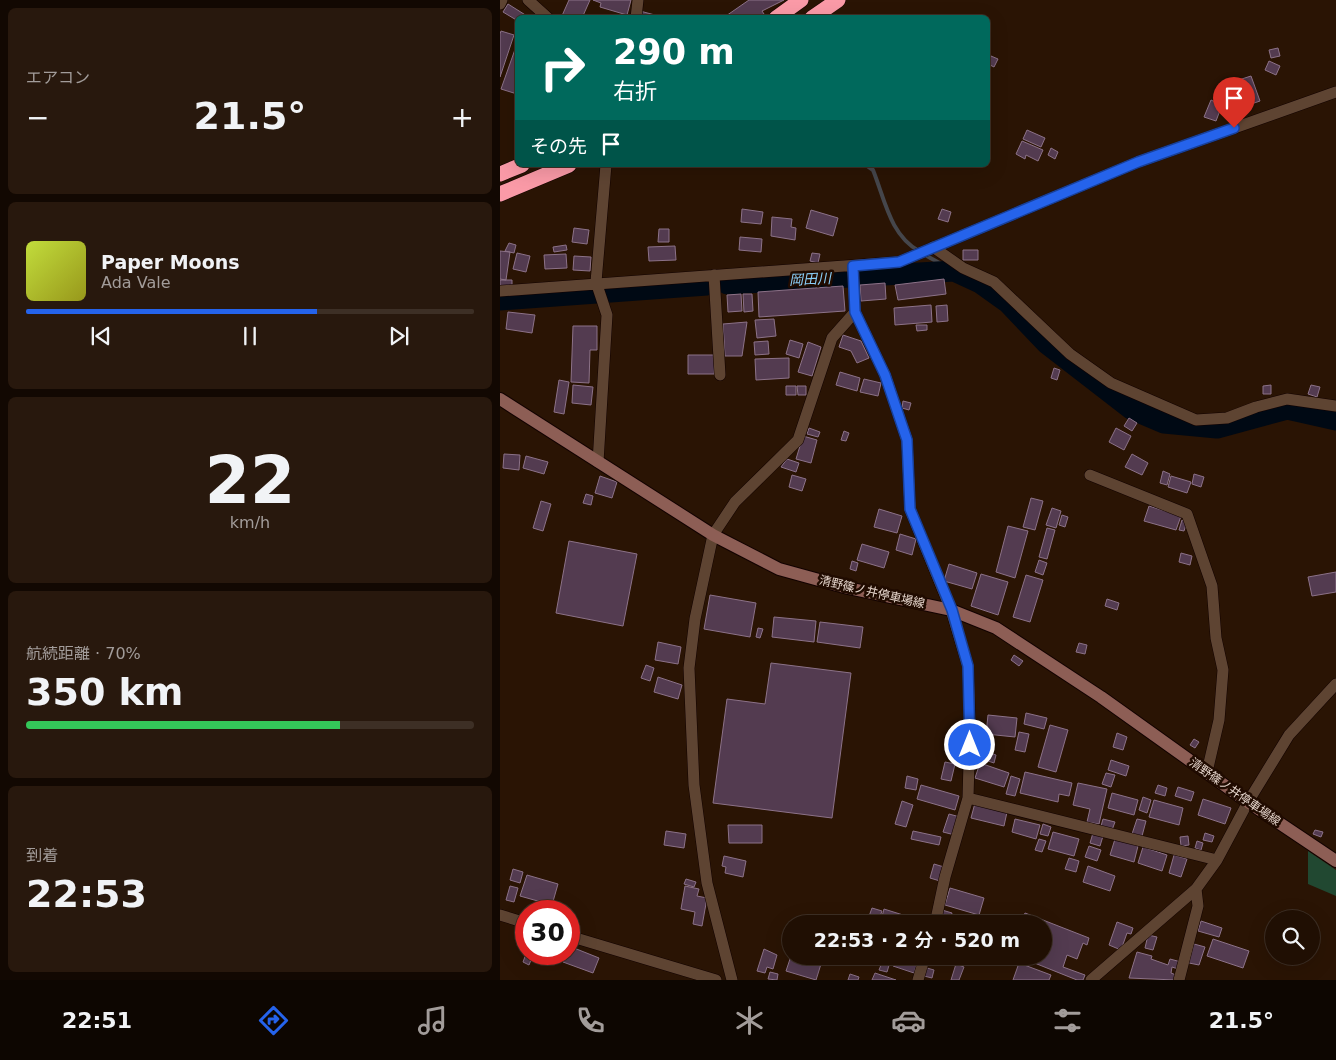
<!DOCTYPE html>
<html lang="ja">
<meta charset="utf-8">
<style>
:root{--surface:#200f03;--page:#28180d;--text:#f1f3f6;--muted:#a29c9a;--line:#3d2f25;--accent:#2563eb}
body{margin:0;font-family:"DejaVu Sans","Noto Sans JP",sans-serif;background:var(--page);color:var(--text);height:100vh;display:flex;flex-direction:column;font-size:19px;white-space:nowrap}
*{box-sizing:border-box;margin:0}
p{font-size:16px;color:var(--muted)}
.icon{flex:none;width:28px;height:28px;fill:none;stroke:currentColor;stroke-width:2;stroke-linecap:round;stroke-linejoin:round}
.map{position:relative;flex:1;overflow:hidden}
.sheet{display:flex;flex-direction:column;gap:8px;padding:8px;background:#120802;width:500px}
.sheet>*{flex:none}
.guide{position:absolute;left:15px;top:15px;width:475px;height:152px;border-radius:8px;box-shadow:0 5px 20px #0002,0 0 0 1px var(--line);background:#00695c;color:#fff;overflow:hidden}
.tools{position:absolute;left:765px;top:910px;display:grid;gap:10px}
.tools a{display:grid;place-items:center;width:55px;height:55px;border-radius:50%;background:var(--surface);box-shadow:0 5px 20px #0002,0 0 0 1px var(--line);font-size:25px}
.speed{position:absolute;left:15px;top:900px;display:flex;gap:10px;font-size:25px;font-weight:700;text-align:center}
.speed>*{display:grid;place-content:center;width:65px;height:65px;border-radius:50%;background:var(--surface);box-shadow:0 5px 20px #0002,0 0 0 1px var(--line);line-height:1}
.speed .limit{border:8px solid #d22;background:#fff;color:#111}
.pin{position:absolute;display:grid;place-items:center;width:42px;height:42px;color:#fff;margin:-51px -21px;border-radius:50% 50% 50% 0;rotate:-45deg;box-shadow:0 0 5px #0007}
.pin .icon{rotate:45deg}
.me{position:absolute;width:55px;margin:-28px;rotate:0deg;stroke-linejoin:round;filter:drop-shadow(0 0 4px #0008)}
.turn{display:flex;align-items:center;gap:18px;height:105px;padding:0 15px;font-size:22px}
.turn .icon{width:65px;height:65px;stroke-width:2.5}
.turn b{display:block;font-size:35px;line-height:42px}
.then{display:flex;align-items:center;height:48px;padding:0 15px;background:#0003;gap:10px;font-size:19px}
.big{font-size:38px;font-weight:600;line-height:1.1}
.sheet .widget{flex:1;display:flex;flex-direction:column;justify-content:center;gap:8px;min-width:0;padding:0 18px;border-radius:8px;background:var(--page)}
.sheet .dial{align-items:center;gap:0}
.dial b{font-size:65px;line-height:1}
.song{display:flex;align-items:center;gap:15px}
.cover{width:60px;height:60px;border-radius:8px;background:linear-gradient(135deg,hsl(70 70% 55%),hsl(60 70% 35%))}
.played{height:5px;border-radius:2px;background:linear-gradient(90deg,var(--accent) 65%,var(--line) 65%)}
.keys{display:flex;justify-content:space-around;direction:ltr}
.heat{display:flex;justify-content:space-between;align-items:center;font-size:28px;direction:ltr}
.charge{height:8px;border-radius:4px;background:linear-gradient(90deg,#34c759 70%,var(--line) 0)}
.trip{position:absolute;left:282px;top:915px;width:270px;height:50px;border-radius:25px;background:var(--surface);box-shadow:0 5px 20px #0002,0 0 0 1px var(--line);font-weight:600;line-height:50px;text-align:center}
.tabs{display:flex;height:80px;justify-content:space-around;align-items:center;background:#0d0601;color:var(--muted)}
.tabs .icon{width:35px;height:35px}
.tabs .current{color:var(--accent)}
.tabs b{font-size:22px;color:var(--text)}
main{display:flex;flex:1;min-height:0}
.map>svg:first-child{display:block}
.green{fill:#214831}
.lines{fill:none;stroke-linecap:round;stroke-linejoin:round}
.stream{stroke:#45464b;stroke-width:4}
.river{stroke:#000914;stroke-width:21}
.building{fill:#533b50;stroke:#8c7288}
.street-casing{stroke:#120200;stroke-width:12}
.secondary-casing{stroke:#120200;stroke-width:14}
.highway-casing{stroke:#120200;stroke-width:16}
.street{stroke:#5e4432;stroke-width:11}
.secondary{stroke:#8d5e55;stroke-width:12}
.highway{stroke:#fa9aa7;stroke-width:15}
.route-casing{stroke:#184099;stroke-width:12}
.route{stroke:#2563eb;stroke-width:9}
.labels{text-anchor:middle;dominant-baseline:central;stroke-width:5;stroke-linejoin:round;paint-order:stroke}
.street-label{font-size:12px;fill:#e5d5cb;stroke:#200b00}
.water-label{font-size:14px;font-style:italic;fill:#8acef7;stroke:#200b00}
</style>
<main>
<section class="sheet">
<div class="widget"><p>エアコン</p>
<div class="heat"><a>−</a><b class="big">21.5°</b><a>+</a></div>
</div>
<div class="widget">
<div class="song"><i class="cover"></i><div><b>Paper Moons</b><p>Ada Vale</p></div></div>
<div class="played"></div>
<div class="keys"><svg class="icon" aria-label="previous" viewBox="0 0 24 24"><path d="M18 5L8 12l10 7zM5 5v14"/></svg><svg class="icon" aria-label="pause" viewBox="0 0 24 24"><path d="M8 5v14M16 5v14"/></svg><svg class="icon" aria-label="next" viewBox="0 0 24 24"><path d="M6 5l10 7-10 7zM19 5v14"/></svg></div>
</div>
<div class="widget dial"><b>22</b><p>km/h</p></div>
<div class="widget"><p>航続距離 · 70%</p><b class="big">350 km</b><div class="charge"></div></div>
<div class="widget"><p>到着</p><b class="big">22:53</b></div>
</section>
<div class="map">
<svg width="836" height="980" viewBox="0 0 836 980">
<rect width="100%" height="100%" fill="#2a1404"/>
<path class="green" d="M808 851 836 870V896L808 884Z"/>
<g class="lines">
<path class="stream" d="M366 165 373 170C385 200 390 235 419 251
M425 255 454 271"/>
<path class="river" d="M227 284 454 271 480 283 508 303 547 344 631 409 664 423 717 428 787 409 836 420
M0 300 207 285"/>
</g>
<path class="building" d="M69 0H90L82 18H61Z
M93 0H131L127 15 100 7 101 3Z
M249 0H284L262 11 264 14 259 18H223Z
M8 4 27 16 26 18H18V21L3 12Z
M140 11 166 18H139Z
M1 31 14 35 0 77V34Z
M18 41V92L17 94 1 89Z
M778 48 780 56 771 58 769 50Z
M491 56 498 59 494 67 488 64Z
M769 61 780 66 776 75 765 70Z
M751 76 760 101 728 112 720 86Z
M711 100 722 105 716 121 704 117Z
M527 130 545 138 541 147 523 139Z
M522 141 543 150 538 161 526 155 525 159 516 154Z
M551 148 558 152 555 159 548 155Z
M242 209 263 212 261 224 241 222Z
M442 209 451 212 448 222 438 219Z
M311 210 338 218 333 236 306 228Z
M272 217 292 219 291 227 296 228 295 240 271 236Z
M74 228 89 230 87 244 72 242Z
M159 229H169V242H158Z
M240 237 262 239 261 252 239 250Z
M9 243 16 245 14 253 5 251Z
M66 245 67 250 54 252 53 247Z
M175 246 176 260 149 261 148 247Z
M463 250H478V260H463Z
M0 251 10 252 6 280 0 279Z
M17 253 30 256 26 272 13 269Z
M312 253 320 254 318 263 310 261Z
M66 254 67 268 45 269 44 255Z
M74 256 91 257 90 271 73 270Z
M444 279 446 294 398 300 395 285Z
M0 280H12V287L0 286Z
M385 283 386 299 361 301 360 285Z
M343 286 345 311 259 317 258 292Z
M241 294 242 311 228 312 227 295Z
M243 294H252L253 311 244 312Z
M431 305 432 322 395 325 394 308Z
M447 305 448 321 437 322 436 306Z
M8 312 35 315 32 333 6 329Z
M274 319 276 336 257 338 255 320Z
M247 322 242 356H225L223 324Z
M416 325H427V330L417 331Z
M73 326H97V350H90L89 383 71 382Z
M343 335 361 341 369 358 357 363 351 351 339 347Z
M290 340 303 344 299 358 286 354Z
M268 341 269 354 255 355 254 342Z
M308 342 321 347 312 376 298 372Z
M188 355H215L214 374H188Z
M289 358V378L256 380 255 359Z
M554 368 560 370 557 380 551 378Z
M340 372 360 378 357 391 336 385Z
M364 379 381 383 378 396 360 392Z
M59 380 69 382 64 414 54 412Z
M73 385 93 387 91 405 72 403Z
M771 385V394H763V386Z
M811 385 820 387 817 397 808 394Z
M286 386H296V395H286Z
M297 386H306V395H298Z
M403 401 411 403 409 410 402 408Z
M629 418 637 423 632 431 624 426Z
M309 428 320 432 318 437 307 434Z
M616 428 631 436 624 450 609 442Z
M344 431 349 433 346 441 341 440Z
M303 436 317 440 311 463 296 459Z
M4 454 20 455 19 470 3 468Z
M632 454 648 463 642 475 625 467Z
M26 456 48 462 44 474 23 468Z
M287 459 299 463 296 472 281 467Z
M663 471 670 474 667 485 660 483Z
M694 474 704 477 701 487 692 484Z
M292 475 306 479 302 491 289 487Z
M100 476 117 482 112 498 95 493Z
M671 476 691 482 687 493 668 487Z
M86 494 93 496 91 505 83 503Z
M531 498 543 501 535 530 523 527Z
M41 501 51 504 43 531 33 528Z
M649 506 681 516 676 530 644 521Z
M552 508 561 511 556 528 546 525Z
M379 509 402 516 397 533 374 527Z
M562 515 568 517 565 527 559 525Z
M682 520 687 522 684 531 679 530Z
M508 526 528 531 515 578 496 572Z
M547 528 555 530 547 559 539 557Z
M400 534 416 539 412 555 396 550Z
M69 541 137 554 123 626 56 613Z
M362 544 389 552 384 568 357 560Z
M681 553 692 556 690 565 679 562Z
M539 560 547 563 543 575 535 572Z
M352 561 358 563 356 571 350 569Z
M449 564 477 573 472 589 444 581Z
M836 572V592L812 596 808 577Z
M481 574 508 582 498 615 471 606Z
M526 575 543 580 530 622 513 617Z
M210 595 256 603 250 637 204 629Z
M607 599 619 603 617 610 605 606Z
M274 617 316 621 314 642 272 637Z
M320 622 363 627 360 648 317 642Z
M258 628 263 629 260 638 256 637Z
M158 642 181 647 178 664 155 660Z
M579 643 587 645 585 654 576 652Z
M514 655 523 661 519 666 511 660Z
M271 663 351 673 332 818 213 803 227 699 265 704Z
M146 665 154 668 150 681 141 678Z
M158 677 182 685 178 699 154 692Z
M526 713 547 718 544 729 524 724Z
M488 715 517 718 515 737 486 734Z
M550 725 568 730 556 772 538 767Z
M519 732 529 734 525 752 515 750Z
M617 733 627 737 623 750 613 747Z
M694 739 699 742 695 748 690 745Z
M474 744H482V761H474Z
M487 752 496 755 494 763 485 760Z
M611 760 629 766 626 776 608 770Z
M445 762 455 764 451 781 441 779Z
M480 763 509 773 504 787 475 778Z
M525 772 572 783 569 796 559 794 558 802 520 793Z
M606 773 615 775 611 787 602 784Z
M407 776 418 779 416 790 405 788Z
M511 776 520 779 515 796 506 794Z
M578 783 607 789 599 824 587 822 590 809 573 805Z
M421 785 459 796 455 810 417 799Z
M658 785 667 788 665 796 655 793Z
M678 787 694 792 691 801 675 796Z
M612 793 638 800 634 815 608 808Z
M643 797 651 800 647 813 639 810Z
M703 799 731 808 725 824 698 815Z
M654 800 683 808 679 825 649 817Z
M402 801 413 805 406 827 395 824Z
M475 803 507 812 504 826 471 818Z
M449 814 460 817 455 835 443 832Z
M515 819 540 825 536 839 512 832Z
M603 819 615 822 612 830 601 826Z
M637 819 646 821 642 836 632 834Z
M543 824 551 827 548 836 540 834Z
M228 825H262V843H229Z
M815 830 823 832 821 837 813 834Z
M166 831 186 834 184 848 164 845Z
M413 831 441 837 439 845 411 839Z
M553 832 579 839 574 856 548 849Z
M593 833 603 836 600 846 590 843Z
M705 833 714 836 712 842 703 840Z
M688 836 689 845 681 846 680 837Z
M539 839 546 841 542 852 535 850Z
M615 839 638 846 634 862 610 855Z
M697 841 703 843 701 850 695 848Z
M589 846 601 850 597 861 585 857Z
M643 847 667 855 662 871 638 863Z
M674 855 687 859 681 877 669 873Z
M224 856 246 861 243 877 225 873 226 867 222 866Z
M569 858 579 861 576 872 565 869Z
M434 864 444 867 440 881 430 878Z
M588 866 615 876 610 891 583 882Z
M13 869 23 872 20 883 10 880Z
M27 875 58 884 52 905 20 896Z
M186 879 196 882 194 887 184 884Z
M10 886 18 888 14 902 6 900Z
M185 886 199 889 197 896 207 898 202 926 193 924 195 912 181 909Z
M450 888 484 898 479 915 445 905Z
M372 908 382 911 378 922 368 919Z
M384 909 419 920 417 924H380Z
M442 910 452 913 449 924H439Z
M525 913 589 938 587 945 583 943 577 959 567 955 563 967 585 975 583 980H577L517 956H544V924H520Z
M480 917 488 920 487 924H478Z
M701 921 722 928 719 937 698 931Z
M617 922 633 928 631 934 627 933 621 950 609 945Z
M648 935 657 937 653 950 645 948Z
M713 939 749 951 743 968 707 956Z
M694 944 705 947 699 965 689 963Z
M69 946 99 958 93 973 63 962 66 954H69Z
M264 949 277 955 273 969 267 967 265 973 257 971Z
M637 952 652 956 651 959 668 965 670 959 681 962 678 969 672 967 671 973 676 975 675 980 629 978Z
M26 954 33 955 29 965 23 962Z
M38 954H59L57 960Z
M291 956 321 964 316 980 286 971Z
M396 957 417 963 414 973 393 966Z
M383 960 390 962 387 972 379 970Z
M519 963 551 975 549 980H513Z
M456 964 464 967 459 980H451Z
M427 968 434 970 432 978 424 976Z
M270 972 278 974 277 980 268 979Z
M375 973 396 980H372Z
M350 974 359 977 358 980H348Z"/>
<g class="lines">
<g class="street-casing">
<path id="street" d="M28 0 48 18
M0 4 2 0
M136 18 138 0
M433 247 463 268 494 282 570 354 611 383 696 420 727 418 756 407 787 399 836 406
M353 267 355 312 385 375 407 440 410 509 451 610 468 666 470 727 468 798 445 877 435 924
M214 275 220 375
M0 291 399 262 638 162 836 92
M98 462 107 315 96 282 106 165
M590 475 687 514 712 586 716 638 723 670 719 720 707 772
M468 798 717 860
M0 915 26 923
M69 936 216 980
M232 980 207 883 194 785 189 668 195 619 213 535 235 502 298 440 332 338 355 312
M418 980 425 956
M591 980 696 889 717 860 748 802 789 735 836 684
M679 980 698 906 696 889"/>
</g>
<g class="secondary-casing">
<path id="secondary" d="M0 399 213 535 279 569 348 588 451 610 496 628 601 697 748 802 836 861"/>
</g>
<g class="highway-casing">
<path id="highway" d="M276 18 301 0
M312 18 338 0
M0 174 22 165
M0 194 69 165"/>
</g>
<use href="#street" class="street"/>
<use href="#secondary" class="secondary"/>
<use href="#highway" class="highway"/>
</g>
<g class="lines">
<g class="route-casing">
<path id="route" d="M470 745 468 666 452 610 410 509 407 440 385 375 355 312 353 266 399 262 638 162 734 128"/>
</g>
<use href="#route" class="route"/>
</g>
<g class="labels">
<g class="street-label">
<text transform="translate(372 592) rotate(13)">清野篠ノ井停車場線</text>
<text transform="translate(735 792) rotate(35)">清野篠ノ井停車場線</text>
</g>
<g class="water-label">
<text transform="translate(310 279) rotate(-3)">岡田川</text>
</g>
</g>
</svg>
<div class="tools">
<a><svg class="icon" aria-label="search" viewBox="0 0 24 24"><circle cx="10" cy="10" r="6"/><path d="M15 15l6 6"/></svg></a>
</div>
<div class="speed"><div class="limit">30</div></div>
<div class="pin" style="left:734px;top:128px;background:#d93025"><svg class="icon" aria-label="arrive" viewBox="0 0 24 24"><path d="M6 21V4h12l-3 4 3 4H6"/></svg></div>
<svg class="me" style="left:470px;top:745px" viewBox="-20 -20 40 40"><circle r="17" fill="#2563eb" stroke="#fff" stroke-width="3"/><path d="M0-11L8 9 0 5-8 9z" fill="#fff"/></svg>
<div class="trip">22:53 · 2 分 · 520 m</div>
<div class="guide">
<div class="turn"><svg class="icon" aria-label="right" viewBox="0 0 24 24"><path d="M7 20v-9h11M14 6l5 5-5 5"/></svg><div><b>290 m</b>右折</div></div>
<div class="then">その先<svg class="icon" aria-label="arrive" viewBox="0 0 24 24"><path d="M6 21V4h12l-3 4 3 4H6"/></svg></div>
</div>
</div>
</main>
<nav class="tabs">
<b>22:51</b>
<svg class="icon current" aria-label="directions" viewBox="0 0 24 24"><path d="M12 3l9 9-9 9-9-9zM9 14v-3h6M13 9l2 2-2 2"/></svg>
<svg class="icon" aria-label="music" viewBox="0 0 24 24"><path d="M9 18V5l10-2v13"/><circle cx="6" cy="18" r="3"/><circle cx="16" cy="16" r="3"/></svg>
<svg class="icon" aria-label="phone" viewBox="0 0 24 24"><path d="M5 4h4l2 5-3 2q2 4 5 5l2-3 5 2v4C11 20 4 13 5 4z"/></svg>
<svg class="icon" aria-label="climate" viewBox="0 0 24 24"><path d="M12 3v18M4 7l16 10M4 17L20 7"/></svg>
<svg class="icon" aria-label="car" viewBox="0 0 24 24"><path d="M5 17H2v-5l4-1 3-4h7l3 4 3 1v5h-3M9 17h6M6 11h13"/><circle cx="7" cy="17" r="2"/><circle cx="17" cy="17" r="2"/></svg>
<svg class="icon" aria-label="filters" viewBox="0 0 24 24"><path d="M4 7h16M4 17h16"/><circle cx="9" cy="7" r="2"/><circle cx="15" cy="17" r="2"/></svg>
<b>21.5°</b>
</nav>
